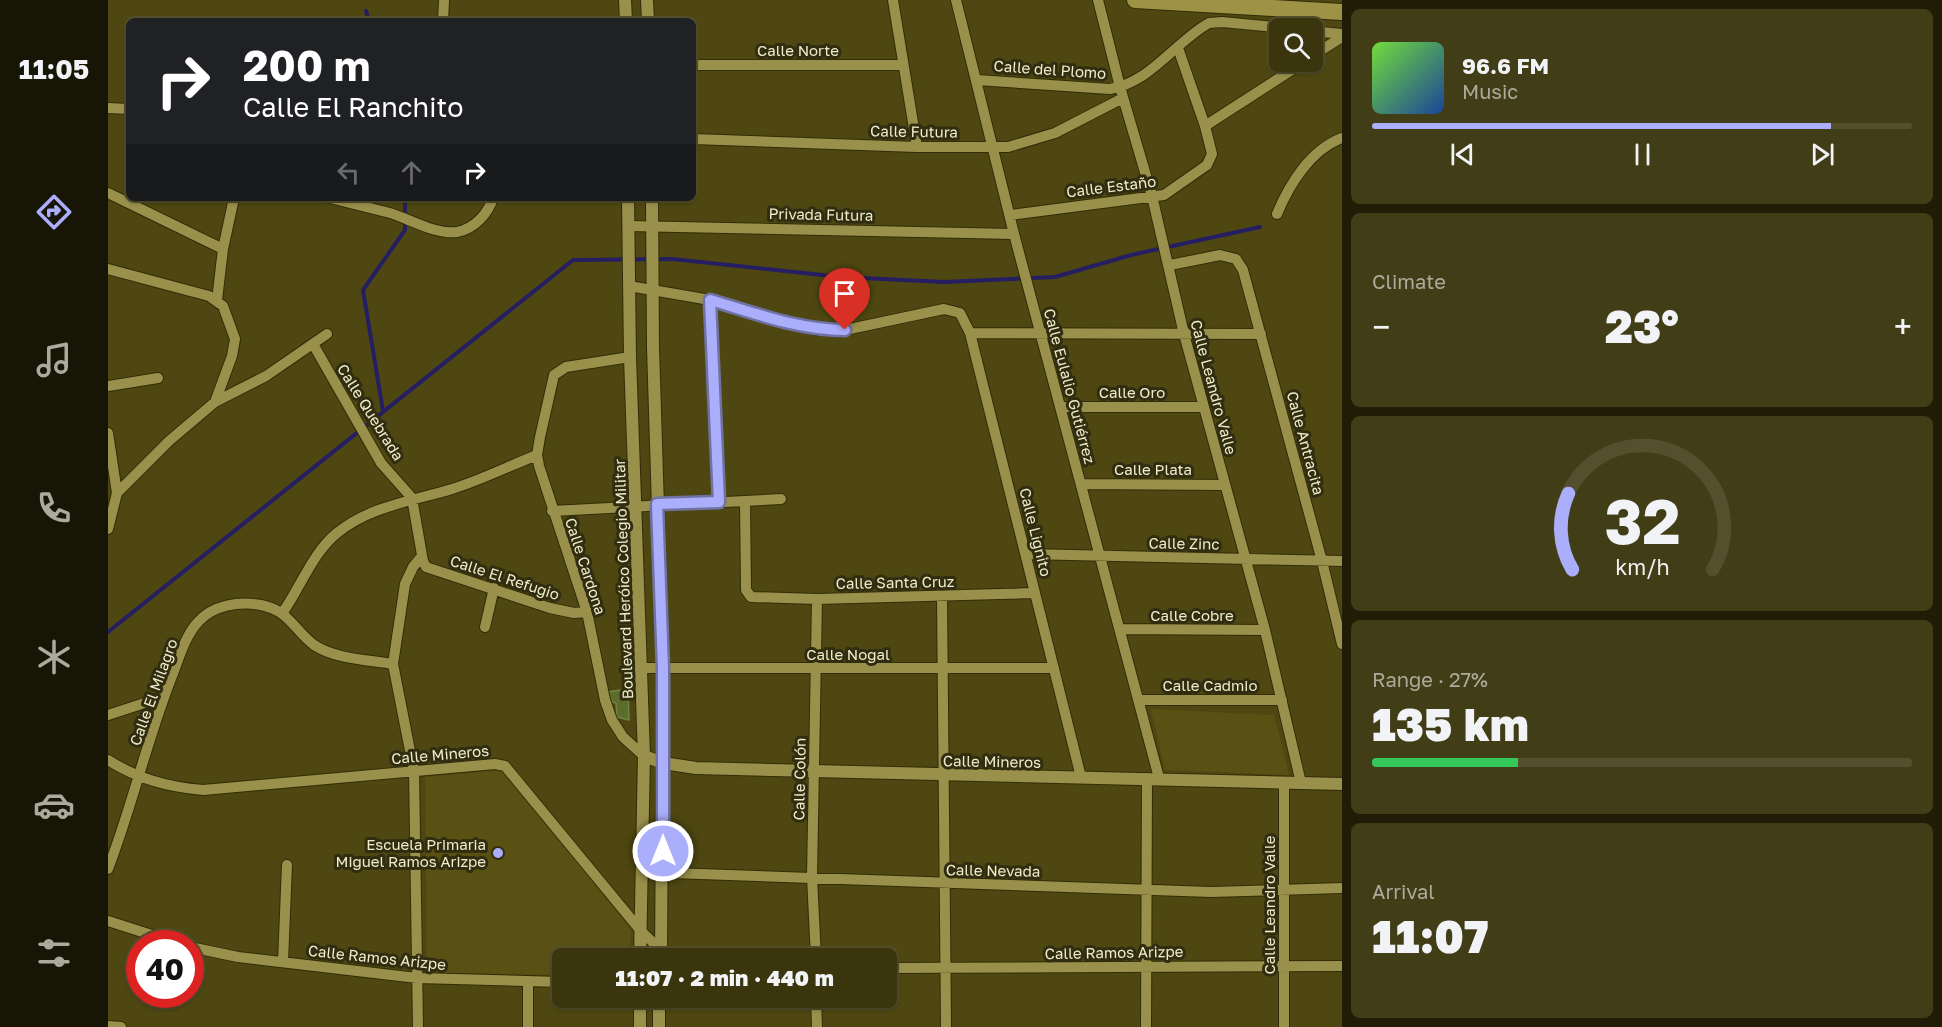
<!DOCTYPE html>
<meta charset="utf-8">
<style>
:root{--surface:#3a350d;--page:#413d16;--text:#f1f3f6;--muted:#abab9d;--line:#54502e;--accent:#abaffb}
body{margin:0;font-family:"Golos Text",sans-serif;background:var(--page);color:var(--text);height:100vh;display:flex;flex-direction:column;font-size:22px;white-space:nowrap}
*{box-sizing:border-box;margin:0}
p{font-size:20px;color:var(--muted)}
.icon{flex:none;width:33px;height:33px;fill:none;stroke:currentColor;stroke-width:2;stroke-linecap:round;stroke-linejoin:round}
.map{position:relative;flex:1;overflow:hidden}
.drawer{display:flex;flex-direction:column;gap:9px;padding:9px;background:#201d07;width:600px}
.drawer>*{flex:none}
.hud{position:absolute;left:18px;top:18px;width:570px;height:183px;border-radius:9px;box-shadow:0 2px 4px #0004,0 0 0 2px var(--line);background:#202124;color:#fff;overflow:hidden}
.buttons{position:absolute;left:1161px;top:18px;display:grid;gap:12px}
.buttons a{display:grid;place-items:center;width:54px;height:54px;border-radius:9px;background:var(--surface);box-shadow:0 2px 4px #0004,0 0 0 2px var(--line);font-size:30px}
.speed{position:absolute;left:18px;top:930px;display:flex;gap:12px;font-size:30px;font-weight:700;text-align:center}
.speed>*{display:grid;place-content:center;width:78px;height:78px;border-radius:50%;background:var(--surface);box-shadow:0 2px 4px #0004,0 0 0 2px var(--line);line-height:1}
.speed .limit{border:9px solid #d22;background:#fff;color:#111}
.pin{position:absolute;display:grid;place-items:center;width:51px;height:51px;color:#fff;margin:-62px -26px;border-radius:50% 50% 50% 0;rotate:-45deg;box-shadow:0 0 6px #0007}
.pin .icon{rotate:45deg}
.me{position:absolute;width:66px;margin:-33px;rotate:0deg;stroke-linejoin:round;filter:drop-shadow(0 0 4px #0008)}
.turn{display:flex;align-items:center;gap:21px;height:126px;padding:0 18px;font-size:27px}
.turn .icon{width:78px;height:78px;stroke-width:2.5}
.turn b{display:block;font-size:42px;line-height:51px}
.lanes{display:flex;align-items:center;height:57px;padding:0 18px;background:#0003;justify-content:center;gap:30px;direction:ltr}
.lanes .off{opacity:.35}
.big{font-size:45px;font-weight:800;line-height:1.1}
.drawer .card{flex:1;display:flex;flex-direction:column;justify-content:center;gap:9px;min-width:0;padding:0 21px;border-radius:9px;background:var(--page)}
.drawer .dial{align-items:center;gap:0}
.dial svg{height:156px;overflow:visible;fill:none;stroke:var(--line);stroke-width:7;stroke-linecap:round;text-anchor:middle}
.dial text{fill:var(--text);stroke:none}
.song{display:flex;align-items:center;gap:18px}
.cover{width:72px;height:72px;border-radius:9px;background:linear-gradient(135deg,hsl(100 70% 55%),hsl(220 70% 35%))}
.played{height:6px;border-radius:3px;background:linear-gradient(90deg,var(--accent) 85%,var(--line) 85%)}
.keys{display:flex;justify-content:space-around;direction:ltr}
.heat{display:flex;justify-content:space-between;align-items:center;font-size:33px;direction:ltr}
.charge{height:9px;border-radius:4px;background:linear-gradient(90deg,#34c759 27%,var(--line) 0)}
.trip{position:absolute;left:444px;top:948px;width:345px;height:60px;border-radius:9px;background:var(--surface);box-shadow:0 2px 4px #0004,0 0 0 2px var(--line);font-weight:800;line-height:60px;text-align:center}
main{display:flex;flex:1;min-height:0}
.tab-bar{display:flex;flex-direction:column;width:108px;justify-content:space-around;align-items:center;background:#171505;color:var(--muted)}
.tab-bar .icon{width:42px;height:42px}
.tab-bar .on{color:var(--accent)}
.tab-bar b{font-size:27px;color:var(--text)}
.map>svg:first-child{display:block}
.built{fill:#595113}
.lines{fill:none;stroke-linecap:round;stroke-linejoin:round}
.stream{stroke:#251e62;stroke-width:4}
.building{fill:#5c6c2d;stroke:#748445;stroke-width:1.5}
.minor-casing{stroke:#322d07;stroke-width:12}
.tertiary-casing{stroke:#322d07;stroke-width:14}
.primary-casing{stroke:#322d07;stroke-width:18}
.minor{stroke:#99904c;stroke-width:10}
.tertiary{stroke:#99904c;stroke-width:12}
.primary{stroke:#9e9344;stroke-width:16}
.route-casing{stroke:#6f72a3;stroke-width:15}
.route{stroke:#abaffb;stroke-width:10}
.poi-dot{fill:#abaffb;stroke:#312d10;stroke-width:2}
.labels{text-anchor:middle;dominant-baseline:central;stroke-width:6;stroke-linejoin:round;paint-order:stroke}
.street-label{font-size:15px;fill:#f1edcb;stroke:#312d10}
.poi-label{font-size:15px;fill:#f1edcb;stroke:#312d10;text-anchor:end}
</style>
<main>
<nav class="tab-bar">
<b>11:05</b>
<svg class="icon on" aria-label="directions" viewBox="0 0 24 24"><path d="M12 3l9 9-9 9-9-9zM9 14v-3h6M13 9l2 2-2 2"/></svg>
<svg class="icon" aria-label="music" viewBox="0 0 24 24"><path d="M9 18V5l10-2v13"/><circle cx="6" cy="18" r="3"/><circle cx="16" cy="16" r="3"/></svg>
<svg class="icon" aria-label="phone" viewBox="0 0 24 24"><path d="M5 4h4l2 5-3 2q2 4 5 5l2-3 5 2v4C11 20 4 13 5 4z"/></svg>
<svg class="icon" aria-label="climate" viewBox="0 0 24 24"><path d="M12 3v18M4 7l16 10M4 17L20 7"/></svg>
<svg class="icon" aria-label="car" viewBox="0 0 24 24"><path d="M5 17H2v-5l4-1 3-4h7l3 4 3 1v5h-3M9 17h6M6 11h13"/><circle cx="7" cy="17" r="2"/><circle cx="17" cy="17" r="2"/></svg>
<svg class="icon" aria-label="filters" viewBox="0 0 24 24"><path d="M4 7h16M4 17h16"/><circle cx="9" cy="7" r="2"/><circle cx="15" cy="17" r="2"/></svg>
</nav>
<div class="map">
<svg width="1234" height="1027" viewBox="0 0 1234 1027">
<rect width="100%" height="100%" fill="#4e4711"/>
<path class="built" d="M1043 709 1166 715 1181 775 1057 770Z
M395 770 523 929 522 958H454V975L319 973 317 777Z"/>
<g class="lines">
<path class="stream" d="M258 11 261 21
M275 411 255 290 297 230V198
M0 632 465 260 564 259 733 277 836 282 947 277 1023 255 1152 227"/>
</g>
<path class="building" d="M520 689 521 720 509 717 508 703 499 701V692Z"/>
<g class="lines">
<g class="minor-casing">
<path id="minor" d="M785 0 809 147
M848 0 906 234 1051 778
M990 0 1012 87 1044 196 1076 334 1157 630 1193 783
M335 21 336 1
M1204 31 1234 34
M1204 56 1234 37
M585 65H795
M869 80 1002 89C1043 82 1066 43 1101 23L1114 22 1178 28
M0 108 21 109
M1097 126 1196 62
M585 139 809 147H900L947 133 1015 98
M0 193 115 249
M222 198C242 203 262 208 282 213 302 219 328 235 349 232 366 229 380 214 385 198
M1169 214C1181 185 1202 150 1234 138
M902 215 1056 195 1099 165 1104 154 1097 126 1070 48
M520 226 906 234
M1062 265 1112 255 1128 259 1135 270 1214 561 1234 644
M0 269 101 296 115 306 127 339 124 356 107 402
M521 286 602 300 685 325 710 330H737L836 309 852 313 862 333 973 777
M109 300 115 249 126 198
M602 300 611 502
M862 333 1153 334
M205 344 273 463 304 498 315 561 318 567 442 608 466 613 479 612
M522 357 458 367 446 375 432 437 429 455 431 466 479 612 497 700 504 720 515 737 536 756
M0 386 50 378
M952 407H1095
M0 433 9 493
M973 484 1117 485
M637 501 638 590 643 597 709 599 927 593
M444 511 673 499
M0 529 9 493 61 441 107 402 158 376 219 334
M918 554 1234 561
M834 596 838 1027
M175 612C192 588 205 552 229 533 262 506 305 501 344 489 373 480 401 466 429 455
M377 627 386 588
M1012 629 1157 630
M534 668H946
M1030 700H1174
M0 715 55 697
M0 760C30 779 60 787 95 790L387 764 397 766 533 931 553 950
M0 869C25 804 40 735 66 671 72 655 78 635 90 622 105 605 131 601 153 605 182 611 185 629 206 645 227 659 261 660 285 664
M535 872 1103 892 1234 888
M0 921 72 944
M82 947 130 957 309 978 454 982
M708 958 704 877 709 599
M175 962 179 865
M778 968 1234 966
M420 982V1027
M708 998 709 1027
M0 1026 13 1027
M310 1027 306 771 285 664 297 584 305 567 314 556
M1038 1027 1039 778
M1176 1027V782"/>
</g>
<g class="tertiary-casing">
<path id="tertiary" d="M517 0 518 21
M539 0 540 21
M520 198 522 357 536 756 532 958
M544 198 545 347 555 667 553 958
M536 756 555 763 588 768 1234 784
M532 998V1027
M551 1027V998"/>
</g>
<g class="primary-casing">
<path id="primary" d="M1027 0 1234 12"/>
</g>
<use href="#minor" class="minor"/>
<use href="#tertiary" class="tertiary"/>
<use href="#primary" class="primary"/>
</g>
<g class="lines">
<g class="route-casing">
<path id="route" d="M555 851V668L549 504 611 502 602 300C647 313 690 330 737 330"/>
</g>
<use href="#route" class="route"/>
</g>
<circle class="poi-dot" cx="390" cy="853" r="6"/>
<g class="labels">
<g class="street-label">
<text x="690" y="50">Calle Norte</text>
<text transform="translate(942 69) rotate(4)">Calle del Plomo</text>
<text transform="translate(806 131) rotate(1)">Calle Futura</text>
<text transform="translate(1003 186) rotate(-7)">Calle Estaño</text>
<text transform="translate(713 214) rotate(1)">Privada Futura</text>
<text transform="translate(962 386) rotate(75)">Calle Eulalio Gutiérrez</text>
<text transform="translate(1106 387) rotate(75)">Calle Leandro Valle</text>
<text x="1024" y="392">Calle Oro</text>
<text transform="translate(263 412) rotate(58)">Calle Quebrada</text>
<text transform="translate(1198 443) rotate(75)">Calle Antracita</text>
<text x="1045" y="469">Calle Plata</text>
<text transform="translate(928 532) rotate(76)">Calle Lignito</text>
<text transform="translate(1076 543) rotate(1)">Calle Zinc</text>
<text transform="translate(478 566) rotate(72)">Calle Cardona</text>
<text transform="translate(397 577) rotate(18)">Calle El Refugio</text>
<text transform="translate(515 579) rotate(-92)">Boulevard Heróico Colegio Militar</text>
<text transform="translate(787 582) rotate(-1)">Calle Santa Cruz</text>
<text x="1084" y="615">Calle Cobre</text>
<text x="740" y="654">Calle Nogal</text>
<text x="1102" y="685">Calle Cadmio</text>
<text transform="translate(45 692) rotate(-70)">Calle El Milagro</text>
<text transform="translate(332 754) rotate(-5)">Calle Mineros</text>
<text transform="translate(884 761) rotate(1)">Calle Mineros</text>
<text transform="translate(691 779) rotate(-89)">Calle Colón</text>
<text transform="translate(885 870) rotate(1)">Calle Nevada</text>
<text transform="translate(1161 905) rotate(-90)">Calle Leandro Valle</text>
<text transform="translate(1006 952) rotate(-1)">Calle Ramos Arizpe</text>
<text transform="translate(269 957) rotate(6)">Calle Ramos Arizpe</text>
</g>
<g class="poi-label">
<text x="378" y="844">Escuela Primaria<tspan x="378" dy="17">Miguel Ramos Arizpe</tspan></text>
</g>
</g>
</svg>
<div class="buttons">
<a><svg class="icon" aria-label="search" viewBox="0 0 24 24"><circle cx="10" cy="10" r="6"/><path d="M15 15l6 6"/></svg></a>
</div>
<div class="speed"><div class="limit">40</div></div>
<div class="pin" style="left:737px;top:330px;background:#d93025"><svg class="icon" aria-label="arrive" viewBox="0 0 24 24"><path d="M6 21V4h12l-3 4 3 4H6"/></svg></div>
<svg class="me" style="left:555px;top:851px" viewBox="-20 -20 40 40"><circle r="17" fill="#abaffb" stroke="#fff" stroke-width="3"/><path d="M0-11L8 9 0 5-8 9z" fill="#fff"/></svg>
<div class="trip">11:07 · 2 min · 440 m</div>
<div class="hud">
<div class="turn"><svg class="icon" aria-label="right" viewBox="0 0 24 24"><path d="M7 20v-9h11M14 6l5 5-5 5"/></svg><div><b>200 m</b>Calle El Ranchito</div></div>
<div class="lanes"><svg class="icon off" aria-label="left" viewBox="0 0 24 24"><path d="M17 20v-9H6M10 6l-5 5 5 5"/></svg><svg class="icon off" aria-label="ahead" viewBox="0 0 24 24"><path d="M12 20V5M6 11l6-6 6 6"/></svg><svg class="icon" aria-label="right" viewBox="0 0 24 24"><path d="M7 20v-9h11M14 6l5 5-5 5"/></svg></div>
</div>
</div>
<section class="drawer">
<div class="card">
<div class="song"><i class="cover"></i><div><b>96.6 FM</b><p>Music</p></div></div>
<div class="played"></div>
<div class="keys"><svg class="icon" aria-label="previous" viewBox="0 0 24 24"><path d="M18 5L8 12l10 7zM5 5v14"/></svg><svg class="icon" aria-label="pause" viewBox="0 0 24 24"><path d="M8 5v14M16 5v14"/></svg><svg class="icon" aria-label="next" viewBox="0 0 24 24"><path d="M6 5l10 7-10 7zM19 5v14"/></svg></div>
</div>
<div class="card"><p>Climate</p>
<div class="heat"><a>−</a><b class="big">23°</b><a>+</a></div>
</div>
<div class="card dial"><svg viewBox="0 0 100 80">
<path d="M14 69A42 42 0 1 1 86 69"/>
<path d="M14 69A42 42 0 0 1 12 30" stroke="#abaffb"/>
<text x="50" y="56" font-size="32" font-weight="700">32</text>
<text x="50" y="72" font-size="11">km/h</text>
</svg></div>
<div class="card"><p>Range · 27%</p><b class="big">135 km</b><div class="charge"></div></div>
<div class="card"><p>Arrival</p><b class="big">11:07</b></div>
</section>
</main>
